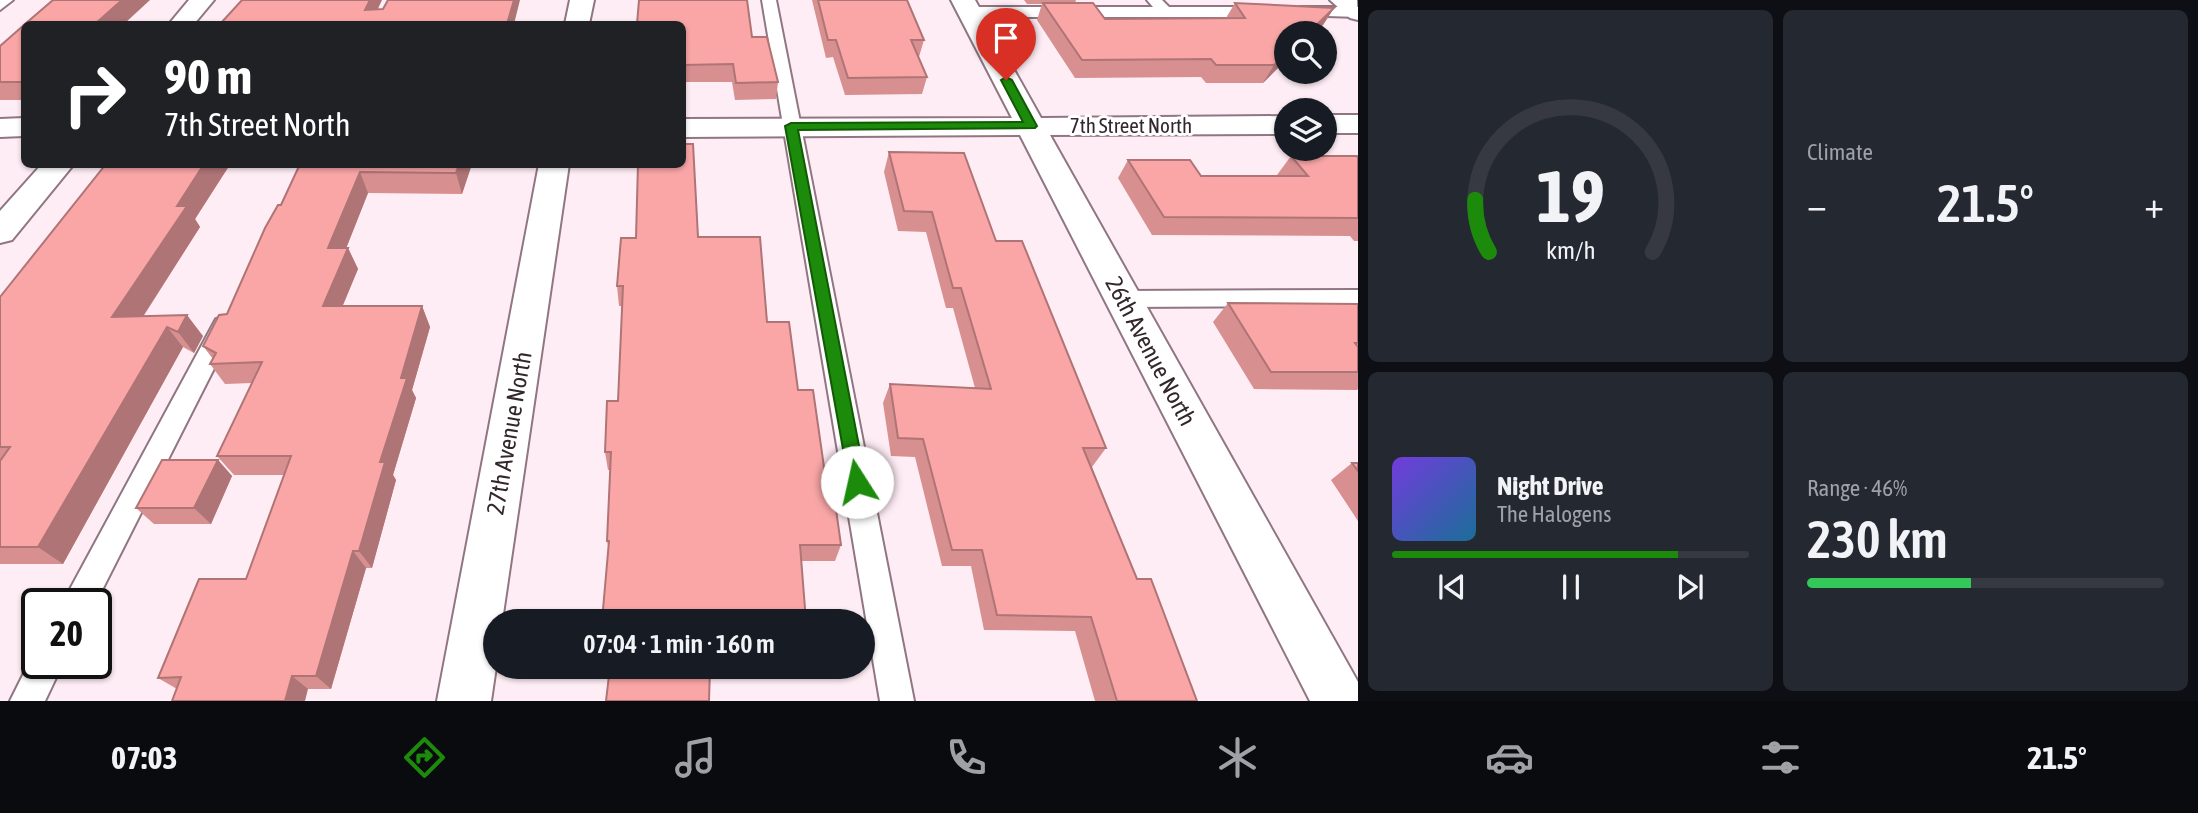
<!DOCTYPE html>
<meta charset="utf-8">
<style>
:root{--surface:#171b24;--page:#242831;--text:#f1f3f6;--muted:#9ea1a6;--line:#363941;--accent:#1c8a0a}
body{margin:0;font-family:"Asap Condensed",sans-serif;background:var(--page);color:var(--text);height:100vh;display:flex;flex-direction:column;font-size:26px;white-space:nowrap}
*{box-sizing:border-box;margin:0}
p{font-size:23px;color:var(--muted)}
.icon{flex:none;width:38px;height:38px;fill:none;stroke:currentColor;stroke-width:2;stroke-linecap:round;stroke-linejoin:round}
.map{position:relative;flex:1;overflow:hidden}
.drawer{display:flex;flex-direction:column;gap:10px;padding:10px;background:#0d0f14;width:840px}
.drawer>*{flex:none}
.hud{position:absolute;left:21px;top:21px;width:665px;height:147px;border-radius:10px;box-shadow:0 2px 5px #0004;background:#202124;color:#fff;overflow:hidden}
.controls{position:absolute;left:1274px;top:21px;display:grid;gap:14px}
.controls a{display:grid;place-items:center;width:63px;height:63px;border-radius:50%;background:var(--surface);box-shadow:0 2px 5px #0004;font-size:35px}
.speed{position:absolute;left:21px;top:588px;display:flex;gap:14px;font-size:35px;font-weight:700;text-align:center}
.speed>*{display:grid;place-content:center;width:91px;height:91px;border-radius:50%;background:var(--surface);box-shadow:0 2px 5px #0004;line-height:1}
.speed .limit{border:4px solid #111;border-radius:10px;background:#fff;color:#111}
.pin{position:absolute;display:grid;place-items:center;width:60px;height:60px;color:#fff;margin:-72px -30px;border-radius:50% 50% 50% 0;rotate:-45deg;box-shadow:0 0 7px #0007}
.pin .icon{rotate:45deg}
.me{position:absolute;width:77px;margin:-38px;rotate:350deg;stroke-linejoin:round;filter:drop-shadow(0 0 5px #0008)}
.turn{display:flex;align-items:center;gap:24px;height:147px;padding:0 28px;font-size:32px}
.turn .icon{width:91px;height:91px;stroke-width:2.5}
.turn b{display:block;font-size:49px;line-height:60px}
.big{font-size:52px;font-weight:600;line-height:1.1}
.drawer .card{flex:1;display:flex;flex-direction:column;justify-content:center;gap:10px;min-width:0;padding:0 24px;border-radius:10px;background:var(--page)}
.drawer .dial{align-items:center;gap:0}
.dial svg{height:182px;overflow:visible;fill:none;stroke:var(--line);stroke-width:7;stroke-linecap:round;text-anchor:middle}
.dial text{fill:var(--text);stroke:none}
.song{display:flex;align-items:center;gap:21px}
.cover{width:84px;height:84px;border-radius:10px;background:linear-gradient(135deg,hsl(260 70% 55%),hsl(200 70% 35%))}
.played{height:7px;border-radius:4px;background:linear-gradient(90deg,var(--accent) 80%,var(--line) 80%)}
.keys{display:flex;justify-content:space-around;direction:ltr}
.heat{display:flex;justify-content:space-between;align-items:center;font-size:38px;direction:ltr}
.charge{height:10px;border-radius:5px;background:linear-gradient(90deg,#34c759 46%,var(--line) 0)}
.drawer .tiles{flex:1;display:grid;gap:10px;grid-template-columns:repeat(2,1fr)}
.trip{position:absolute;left:483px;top:609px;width:392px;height:70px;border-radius:35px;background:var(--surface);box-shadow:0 2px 5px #0004;font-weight:600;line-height:70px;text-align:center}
.tab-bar{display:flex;height:112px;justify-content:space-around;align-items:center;background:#090b0e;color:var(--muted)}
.tab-bar .icon{width:49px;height:49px}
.tab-bar .active{color:var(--accent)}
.tab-bar b{font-size:32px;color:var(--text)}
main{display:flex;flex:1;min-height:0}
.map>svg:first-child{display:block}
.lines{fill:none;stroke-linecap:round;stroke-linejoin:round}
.service-casing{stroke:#907682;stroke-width:4}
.minor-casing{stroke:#907682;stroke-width:4}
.service{fill:#fff;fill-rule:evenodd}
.minor{fill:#fff;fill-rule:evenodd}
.wall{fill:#d78f90}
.shaded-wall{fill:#af7475}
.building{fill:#faa6a7;stroke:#af7475;stroke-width:2}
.route{fill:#1c8a0a;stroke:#125a06;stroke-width:2}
.labels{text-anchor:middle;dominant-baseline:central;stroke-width:6;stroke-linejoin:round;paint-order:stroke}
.far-street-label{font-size:21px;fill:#32272c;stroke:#fff}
.street-label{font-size:24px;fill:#32272c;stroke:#fff}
</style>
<main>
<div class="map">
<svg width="1358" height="701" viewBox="0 0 1358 701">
<rect width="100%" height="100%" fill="#ffedf5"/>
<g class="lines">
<g class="service-casing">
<path id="service" d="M0 0H13L0 10Z
M762 0H776L914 701H880Z
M1147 0H1162L1169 7H1263L1271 12 1263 17H970L962 12 970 7H1153Z
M1300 7H1358V17L1295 15 1292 12Z
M1358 290V306L1123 307 1115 305 1111 299 1115 293 1123 291Z
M224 316 232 319 236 325 95 604H62L216 319Z
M35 651 37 663H63L45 701H10Z"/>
</g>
<g class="minor-casing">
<path id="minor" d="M189 0H214L194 24H169Z
M570 0H594L589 24H565Z
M951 0H975L1041 118 1286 116V134L1050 135 1358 682V701H1310L1020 135 682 137V119L1012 118Z
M1330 0H1357L1358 20 1350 18Z
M1325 115H1358V133H1325Z
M24 118V136L0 137V119Z
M42 164H74L12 240 0 243V211Z
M539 164H569L502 621H495L496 667 491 701H437Z"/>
</g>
<use href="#service" class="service"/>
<use href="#minor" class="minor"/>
</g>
<path class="wall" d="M812 0H907L924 40 919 57H918L927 77 922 94 845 95 833 57 826 58Z
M1024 0H1076L1075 3 1105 19 1226 18 1235 3 1334 8 1323 25 1286 33V60L1263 83H1206L1201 77 1075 78 1037 20 1042 4H1027Z
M682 24 752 37 778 82 776 99 735 100 732 82H682Z
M24 25V100H0V46Z
M889 152 996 241 1106 448 1092 467 1137 579 1197 701H1095L1075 631 984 630 971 566H942L915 457 891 456 883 403 890 384 975 388 953 308H946L926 232 898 231 884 172Z
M1291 156 1358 158V241H1354L1350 236 1152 235 1118 178 1128 160 1201 176H1278L1277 175Z
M106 164H228L229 166 195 219 200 227 143 317 203 336 194 353 183 347 63 564H0V297Z
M300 164H472L462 194 368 193 346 248H348L358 269 342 306H422L430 327 412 390 416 398 393 475 396 480 372 568H366L331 689H177L158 678 246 579 284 475H234L217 456 252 383 225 384 210 364 213 359 203 346 227 314Z
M698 237 767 322 798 390 826 481 841 545 835 561H801L609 550 607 541 610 470H608L605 452 618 401 622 306H619L617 286Z
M1228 303 1358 304V389L1357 390 1254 389 1213 322Z
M218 460 232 476 211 524H154L136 508Z
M1352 463H1358V521L1331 480Z"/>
<path class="shaded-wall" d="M122 0H150L124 24H95Z
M370 0H382L371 24 365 10Z
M514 0H520L514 24H507Z
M1334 8 1323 25 1314 33H1308Z
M1286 54V60L1263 83 1274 65Z
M204 164H228L229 166 195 219 200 227 129 338 112 317 177 206Z
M459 164H472L462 194 456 173Z
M360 172 368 193 338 269 328 248Z
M348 248 358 269 334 327 323 306Z
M422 306 430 327 412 390 416 398 393 475 396 480 372 568 359 551 401 378Z
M187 315 203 336 194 353 178 332Z
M167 327 183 347 63 564 38 547Z
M218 460 232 476 211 524 194 508Z
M353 551 366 568 331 689 316 676Z
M292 676 308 689 305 701H285Z"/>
<path class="building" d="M53 0H122L95 24H25Z
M242 0H370L365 10 383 9 388 0H514L507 24H220Z
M639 0H747L752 37H767L778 82 736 83 733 64 682 65V24H637Z
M818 0H907L924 40H911L927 77 848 78 836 40H828Z
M1043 3H1093L1105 19 1245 18 1235 3 1334 8 1308 33H1286V54L1274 65H1216L1211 59 1082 60Z
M24 25V82H0V46Z
M682 144H693L698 237H760L767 322H789L798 390H813L826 481H832L841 545H800L806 621H602L609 541H607L611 452H605L607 401H618L623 286H617L621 238H636L638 164H682Z
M889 152 964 153 996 241H1022L1106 448H1083L1137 579H1151L1197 701H1117L1091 617 997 615 982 550H952L923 439 898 438 890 384 991 389 961 288H953L932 212 904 211Z
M1291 156H1357L1358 158V218L1164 217 1128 160H1190L1201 176H1308Z
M106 164H204L177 206H187L112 317 187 315 178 332 167 327 38 547H0V461L10 447H0V297Z
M300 164H459L456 173 360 172 328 248H348L323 306H422L401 378H407L380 462H385L359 551H353L316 676H292L285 701H172L181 677 158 678 199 579H246L291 456H217L262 362 210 364 216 353 203 346 219 315 227 314 265 228 278 205H281Z
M1228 303 1358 304V343H1355L1358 347V372H1271Z
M162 460H218L194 508H136Z
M1352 463H1358V471Z
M610 667H710L709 701H606Z"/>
<path class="route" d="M1006 77 1012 80 1037 126 1035 128 798 130 866 482 863 488 857 490 850 488 785 126 791 123 1023 122 1001 80Z"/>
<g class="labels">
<g class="far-street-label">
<text x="1131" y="125">7th Street North</text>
</g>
<g class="street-label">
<text transform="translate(1151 351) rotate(62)">26th Avenue North</text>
<text transform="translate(509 433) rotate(-80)">27th Avenue North</text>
</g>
</g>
</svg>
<div class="controls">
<a><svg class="icon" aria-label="search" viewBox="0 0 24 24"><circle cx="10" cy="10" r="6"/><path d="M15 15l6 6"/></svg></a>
<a><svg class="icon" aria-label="layers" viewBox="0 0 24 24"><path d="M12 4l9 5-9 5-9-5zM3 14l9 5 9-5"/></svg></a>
</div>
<div class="speed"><div class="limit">20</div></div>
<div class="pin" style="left:1006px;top:80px;background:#d93025"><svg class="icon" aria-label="arrive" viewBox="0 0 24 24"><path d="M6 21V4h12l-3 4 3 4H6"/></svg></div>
<svg class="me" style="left:857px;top:482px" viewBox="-20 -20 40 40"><circle r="19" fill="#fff"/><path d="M0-13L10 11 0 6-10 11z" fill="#1c8a0a"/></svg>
<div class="trip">07:04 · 1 min · 160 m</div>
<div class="hud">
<div class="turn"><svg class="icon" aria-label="right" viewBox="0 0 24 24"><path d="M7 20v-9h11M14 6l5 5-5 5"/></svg><div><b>90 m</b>7th Street North</div></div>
</div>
</div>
<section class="drawer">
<div class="tiles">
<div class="card dial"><svg viewBox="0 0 100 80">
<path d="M14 69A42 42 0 1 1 86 69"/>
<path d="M14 69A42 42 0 0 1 8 46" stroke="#1c8a0a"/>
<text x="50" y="56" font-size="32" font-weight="700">19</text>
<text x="50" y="72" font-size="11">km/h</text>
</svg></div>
<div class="card"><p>Climate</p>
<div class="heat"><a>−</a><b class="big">21.5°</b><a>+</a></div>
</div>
<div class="card">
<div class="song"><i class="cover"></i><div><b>Night Drive</b><p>The Halogens</p></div></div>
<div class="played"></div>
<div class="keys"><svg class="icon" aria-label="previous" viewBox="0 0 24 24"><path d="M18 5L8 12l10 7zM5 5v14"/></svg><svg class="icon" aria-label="pause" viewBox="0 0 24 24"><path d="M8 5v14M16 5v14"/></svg><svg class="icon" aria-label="next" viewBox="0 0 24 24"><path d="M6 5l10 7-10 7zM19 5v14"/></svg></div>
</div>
<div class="card"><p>Range · 46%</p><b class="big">230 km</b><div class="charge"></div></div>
</div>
</section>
</main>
<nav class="tab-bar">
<b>07:03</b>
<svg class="icon active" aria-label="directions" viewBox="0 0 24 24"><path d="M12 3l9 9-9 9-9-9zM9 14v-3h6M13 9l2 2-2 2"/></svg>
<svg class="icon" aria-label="music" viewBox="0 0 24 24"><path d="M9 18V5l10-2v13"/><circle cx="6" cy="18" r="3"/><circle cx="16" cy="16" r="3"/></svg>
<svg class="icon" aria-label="phone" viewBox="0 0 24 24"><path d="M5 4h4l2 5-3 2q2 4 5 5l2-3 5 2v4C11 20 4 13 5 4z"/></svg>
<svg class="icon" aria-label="climate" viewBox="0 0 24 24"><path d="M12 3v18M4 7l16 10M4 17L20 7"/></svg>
<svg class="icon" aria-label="car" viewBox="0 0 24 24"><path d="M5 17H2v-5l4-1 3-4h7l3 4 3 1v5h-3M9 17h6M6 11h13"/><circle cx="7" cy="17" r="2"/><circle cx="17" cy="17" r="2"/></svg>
<svg class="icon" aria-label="filters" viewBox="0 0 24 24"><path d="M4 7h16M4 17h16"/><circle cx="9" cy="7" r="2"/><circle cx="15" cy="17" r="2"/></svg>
<b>21.5°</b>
</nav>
